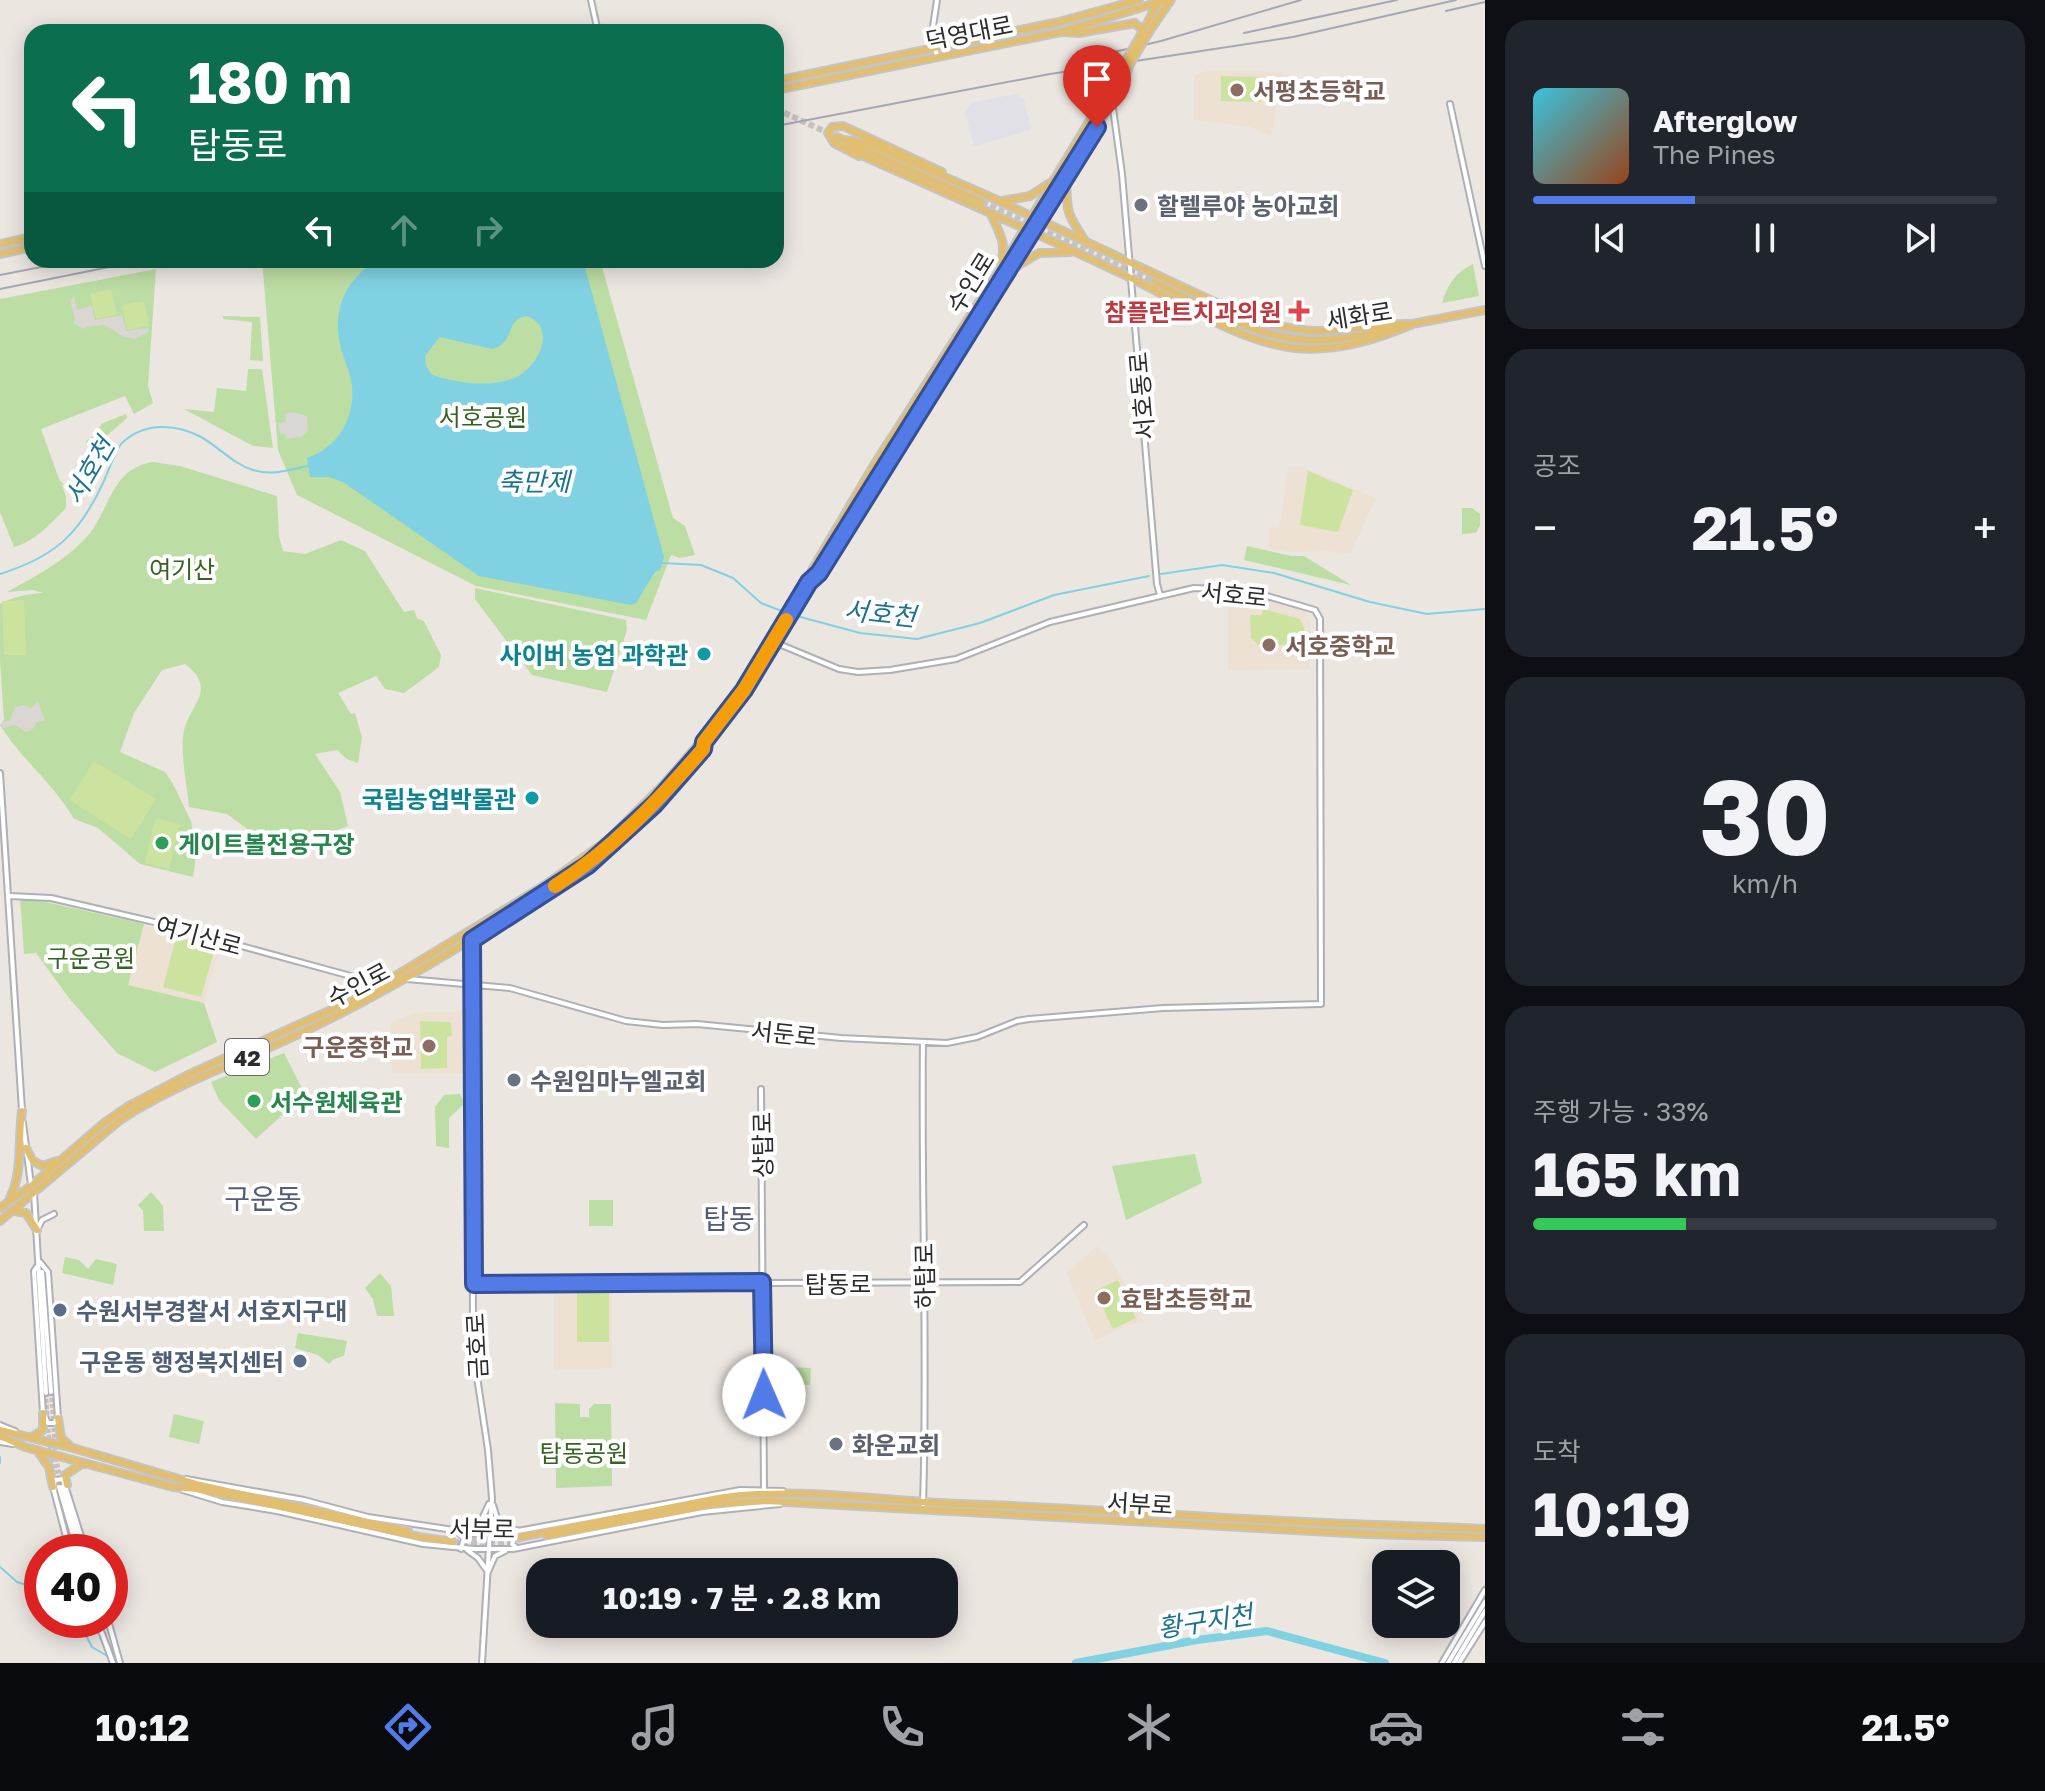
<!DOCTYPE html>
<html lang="ko">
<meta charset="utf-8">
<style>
:root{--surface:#171b24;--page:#20242c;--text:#f1f3f6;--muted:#9ea1a6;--line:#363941;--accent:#537be7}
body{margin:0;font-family:"Golos Text","Noto Sans KR",sans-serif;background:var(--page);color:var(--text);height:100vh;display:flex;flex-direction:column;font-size:30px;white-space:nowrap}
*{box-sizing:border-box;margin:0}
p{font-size:26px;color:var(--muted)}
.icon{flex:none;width:44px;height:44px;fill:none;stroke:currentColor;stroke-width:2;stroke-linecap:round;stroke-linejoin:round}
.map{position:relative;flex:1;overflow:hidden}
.details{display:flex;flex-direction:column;gap:20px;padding:20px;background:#0d0f14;width:560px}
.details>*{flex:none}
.hud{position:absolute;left:24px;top:24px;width:760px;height:244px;border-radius:24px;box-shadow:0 4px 20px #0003;background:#0b6e4f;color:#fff;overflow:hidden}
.controls{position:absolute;left:1372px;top:1550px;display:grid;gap:16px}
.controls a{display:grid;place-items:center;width:88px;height:88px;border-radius:16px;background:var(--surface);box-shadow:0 4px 20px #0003;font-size:40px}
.speed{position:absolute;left:24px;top:1534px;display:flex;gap:16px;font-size:40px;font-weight:700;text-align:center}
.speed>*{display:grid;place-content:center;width:104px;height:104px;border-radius:50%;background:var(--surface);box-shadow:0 4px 20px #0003;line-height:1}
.speed .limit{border:12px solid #d22;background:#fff;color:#111}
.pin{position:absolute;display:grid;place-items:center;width:68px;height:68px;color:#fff;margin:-82px -34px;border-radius:50% 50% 50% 0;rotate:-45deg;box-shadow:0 0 8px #0007}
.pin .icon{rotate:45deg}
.me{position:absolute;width:88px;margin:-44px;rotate:359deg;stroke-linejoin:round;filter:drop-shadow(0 0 6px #0008)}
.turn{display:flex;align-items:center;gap:28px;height:168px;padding:0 32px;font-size:36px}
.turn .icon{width:104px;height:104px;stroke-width:2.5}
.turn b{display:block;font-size:56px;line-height:68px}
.lanes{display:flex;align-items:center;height:76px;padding:0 32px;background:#0003;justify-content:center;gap:40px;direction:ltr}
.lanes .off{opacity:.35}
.big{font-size:60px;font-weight:700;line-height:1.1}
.details .card{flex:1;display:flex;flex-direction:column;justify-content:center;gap:12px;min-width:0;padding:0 28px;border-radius:24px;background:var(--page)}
.details .dial{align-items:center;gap:0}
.dial b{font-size:104px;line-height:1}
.song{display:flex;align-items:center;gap:24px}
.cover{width:96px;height:96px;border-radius:12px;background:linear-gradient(135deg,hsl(190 70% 55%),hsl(20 70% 35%))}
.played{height:8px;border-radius:4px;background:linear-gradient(90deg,var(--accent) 35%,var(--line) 35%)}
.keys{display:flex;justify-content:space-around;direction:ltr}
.heat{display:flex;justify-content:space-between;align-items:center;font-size:44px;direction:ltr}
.charge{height:12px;border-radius:6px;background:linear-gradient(90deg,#34c759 33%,var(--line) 0)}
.trip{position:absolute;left:526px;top:1558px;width:432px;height:80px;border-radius:24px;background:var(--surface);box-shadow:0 4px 20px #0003;font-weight:700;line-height:80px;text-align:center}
.tab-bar{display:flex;height:128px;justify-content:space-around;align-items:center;background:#090b0e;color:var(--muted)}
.tab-bar .icon{width:56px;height:56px}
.tab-bar .active{color:var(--accent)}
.tab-bar b{font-size:36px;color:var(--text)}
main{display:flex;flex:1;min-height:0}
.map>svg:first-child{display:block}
.industrial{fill:#e1e0e6}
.education{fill:#ece1d2}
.green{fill:#bcdda3}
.pitch{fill:#cce3a0}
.plaza{fill:#d9d6d3}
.water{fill:#80d1e2;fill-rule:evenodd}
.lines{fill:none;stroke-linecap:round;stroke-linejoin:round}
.stream{stroke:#80d1e2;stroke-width:2}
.river{stroke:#80d1e2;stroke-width:8}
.minor-tunnel{stroke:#c6c1bd;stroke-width:4;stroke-dasharray:4 2;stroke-linecap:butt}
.major-tunnel{stroke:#c6c1bd;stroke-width:6;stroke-dasharray:6 3;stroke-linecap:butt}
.minor-casing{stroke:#adb0b7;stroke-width:8}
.major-casing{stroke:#c4c4c4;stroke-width:10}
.minor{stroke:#fff;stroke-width:4}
.major{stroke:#e2be70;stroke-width:6}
.rail{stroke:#a4a7b4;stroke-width:2}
.major-bridge-casing{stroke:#c4c4c4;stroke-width:10;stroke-linecap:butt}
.major-bridge{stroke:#e2be70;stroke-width:6}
.route-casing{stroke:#365096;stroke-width:20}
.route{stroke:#537be7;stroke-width:14}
.slow{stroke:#f59e0b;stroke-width:14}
.education-dot{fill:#8d6e63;stroke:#fff;stroke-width:3}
.worship-dot{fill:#6b7280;stroke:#fff;stroke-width:3}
.health-dot{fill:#e0444e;stroke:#fff;stroke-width:3}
.culture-dot{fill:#0f9aa8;stroke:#fff;stroke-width:3}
.leisure-dot{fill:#2e9e5b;stroke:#fff;stroke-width:3}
.service-dot{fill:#5c6f8a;stroke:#fff;stroke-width:3}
.labels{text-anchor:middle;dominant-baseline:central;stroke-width:8;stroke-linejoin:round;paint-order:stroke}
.shield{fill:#fff;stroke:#6b6b6b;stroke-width:2}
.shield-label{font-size:22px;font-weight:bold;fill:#2c2c2c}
.street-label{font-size:24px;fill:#2c2c2c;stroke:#fff}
.education-label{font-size:24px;font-weight:bold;fill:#785e54;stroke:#fff;text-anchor:start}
.worship-label{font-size:24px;font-weight:bold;fill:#5b616d;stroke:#fff;text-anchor:start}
.health-label{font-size:24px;font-weight:bold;fill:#be3a42;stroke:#fff;text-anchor:end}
.park-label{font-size:24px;fill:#366323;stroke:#fff}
.culture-label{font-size:24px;font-weight:bold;fill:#0d838f;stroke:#fff;text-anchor:end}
.leisure-label{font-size:24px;font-weight:bold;fill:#27864d;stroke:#fff;text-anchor:start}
.service-label{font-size:24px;font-weight:bold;fill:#4e5e75;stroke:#fff;text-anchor:start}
.water-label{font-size:26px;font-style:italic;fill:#1c7390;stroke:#fff}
.quarter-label{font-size:28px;fill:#515c79;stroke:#fff}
</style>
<main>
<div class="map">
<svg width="1485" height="1663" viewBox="0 0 1485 1663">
<rect width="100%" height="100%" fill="#ece6e1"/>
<path class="industrial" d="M1016 94 1024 100 1031 130 974 146 965 112 972 102Z"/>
<path class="education" d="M1209 70 1283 72 1271 137 1251 127 1194 120V76Z
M1289 467H1302L1376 498 1350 554 1329 551 1287 552 1269 548V527L1279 528Z
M1228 594 1296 606 1304 612 1310 621V669L1228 670Z
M144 925 220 946 204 1003 128 985Z
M467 1011 465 1074 392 1073 391 1023 413 1013Z
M1097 1246 1112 1261 1144 1322 1128 1325 1095 1341 1067 1273Z
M612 1286V1368L554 1370V1287Z"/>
<path class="green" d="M262 260H600L673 518 685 526 695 555 680 558 671 555 646 620 476 586 297 495 278 450Z
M1473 264 1479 296 1442 303C1447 285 1456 272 1473 264Z
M156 269 148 386 153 403 134 414 125 396 41 429 59 479 64 485H62L66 496V508C51 523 36 541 14 547L0 512V299Z
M223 316 260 317 263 361 250 360 252 322 223 319Z
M248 369H262L273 448 253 446 184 409 214 412 217 388 246 391Z
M126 414 127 418 104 438 90 454 86 441 98 433 101 424Z
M153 462 180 466 277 496 279 537 283 551 305 554 341 540 365 551 404 612 414 610 417 618 424 621 441 655 439 667 404 693 385 689 376 676 338 693 351 714 355 713 362 737 358 763 347 759 337 750 315 754 340 792 348 826 321 836 319 849 266 843 227 814 189 807C187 784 181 759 183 737 185 707 221 691 185 664L162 670 134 713 120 752 165 772 172 782 191 821 196 856 193 877 140 864 98 828 74 819C54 784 21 759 0 725L4 720 0 660V604C12 597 31 593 44 593L33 590 7 592C34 577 63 562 85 539 111 511 109 469 153 462Z
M1462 508H1472L1480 514V525L1476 533 1462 534Z
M1247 546 1291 556H1304L1351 585 1244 560Z
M475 588 626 620 627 630 607 692 532 675 475 599Z
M20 898 50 903 144 924 128 985 204 1003 217 1042 155 1072 117 1053 69 998 36 953 24 954Z
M284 1053 305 1094 256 1139 219 1100 211 1082Z
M460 1094 464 1104 449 1118V1148L436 1146 435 1107 444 1095Z
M1195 1154 1202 1183 1126 1220 1112 1166Z
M151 1192 163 1206 164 1231H144L143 1211 138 1205Z
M589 1200H613V1226H589Z
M65 1257 79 1260 88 1269 96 1259 117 1264 113 1285 62 1273Z
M380 1273 391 1286 394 1316H377L373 1299 365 1288Z
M298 1333 347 1341 344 1356 334 1359 329 1364 318 1355 295 1348Z
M784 1367 811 1368 810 1385 783 1384Z
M555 1403 580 1404V1417H589V1409L594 1404H611L612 1486 556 1488Z
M174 1414 204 1421 199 1444 169 1437Z"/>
<path class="pitch" d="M1221 76 1261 77V102L1221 101Z
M111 289 117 315 96 319 90 294Z
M144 301 149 326 127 330 122 305Z
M1308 471 1353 490 1338 532 1300 525Z
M24 600 26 655H4L2 601Z
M1263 609 1300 619 1304 628V645H1258L1251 638 1250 615H1262Z
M94 761 156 799 131 839 69 800Z
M155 818 180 824 169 869 145 863Z
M176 937 215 948 201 997 163 987Z
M420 1021 451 1022 452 1036 447 1037V1068L421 1069Z
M1118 1280 1136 1318 1113 1329 1095 1291Z
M609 1291V1342H577V1293Z"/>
<path class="plaza" d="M74 297 77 310 92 306 95 320 122 315 126 331 148 328V332L136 339 124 337 105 325 87 327 83 329 73 323 75 319 70 300Z
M293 412 307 416 308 431 301 437 286 439 285 434H280L278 423 286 422 285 413Z
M38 701 45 721 37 722 32 730 26 732 14 725 3 728 1 723 10 720 15 707 23 705 32 708Z"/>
<path class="water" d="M377 260H583L664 557 660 570 655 572 636 603 631 605 479 576 343 482 329 477H310L307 458C338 448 355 418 352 386 350 371 343 358 340 344 332 309 347 278 377 260ZM527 316C559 328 537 369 514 378 489 388 457 383 432 375L426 366 425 356 440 337 492 349C517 342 504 319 527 316Z"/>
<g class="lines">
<path class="stream" d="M662 563 701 565 733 578 761 603 787 613
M0 574C54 557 79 535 103 483 109 470 113 456 121 444 143 422 175 423 201 437 219 447 233 464 253 470 272 476 289 470 308 466
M1161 574 1222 565 1274 573 1370 602 1427 614 1485 609
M793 615 860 633 917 639 980 623 1054 595 1149 576
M0 1457V1463
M0 1567 17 1582 42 1590
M78 1620 92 1647 109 1657"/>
<path class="river" d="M1076 1663 1197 1640 1267 1631 1385 1663"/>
<path class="minor-tunnel" d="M51 1392 55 1451 62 1487
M46 1393 50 1451 59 1487"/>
<path class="major-tunnel" d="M776 109 837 137
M982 202 1154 282
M471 1538H496
M453 1542H516"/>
<g class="minor-casing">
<path id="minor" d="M591 0 598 32
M937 0 932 33 937 56
M1115 80 1112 101 1122 174 1157 584 1160 595
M1450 104 1485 266
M0 773 22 1110
M10 896 51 898 150 921 369 981 375 990
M472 939 473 1350 488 1450 492 1498 482 1663
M407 979 510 988 626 1021 663 1025 697 1024 841 1038 947 1043 977 1037 1017 1021 1029 1019 1163 1008 1321 1004 1320 619 1315 610 1246 590 1194 588 1050 622 956 659 890 670 858 672 839 669 774 642
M365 992 366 987 364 979 385 981
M761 1089 764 1490
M23 1123 31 1185
M34 1193 46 1393
M38 1228 42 1220 54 1214
M40 1262 48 1272 58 1418 54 1423H48L43 1413 34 1271Z
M42 1272 51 1392
M474 1284 1020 1282 1084 1225
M0 1425 15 1431
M0 1442 13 1444
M186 1479 304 1500 368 1517 480 1534 496 1535 740 1490 783 1491
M59 1487 78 1552
M62 1487 82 1552
M183 1490 222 1502 277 1511 423 1544 474 1549H513L702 1512 780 1504
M923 1504C928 1350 921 1197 923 1043
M493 1505 499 1525 508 1530
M457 1531 464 1538 461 1549
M470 1532 479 1525 489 1504
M517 1548 512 1544 517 1530
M467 1550 478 1558 488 1572 495 1556 505 1551
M70 1552 53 1487 55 1480 63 1479 86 1552
M97 1620 113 1663
M108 1620 120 1663
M1442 1663 1485 1590
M1448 1663 1485 1602
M1454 1663 1485 1611
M1459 1663 1485 1622"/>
</g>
<g class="major-casing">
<path id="major" d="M1151 29 1171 0
M1063 32 1079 33 1135 23 1143 31 1158 3
M776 81 1059 22 1139 0
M776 90 1061 32 1159 2 1167 3
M837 137 982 202
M844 140 861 155C952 196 1044 236 1133 279 1182 303 1240 342 1295 348 1337 352 1374 340 1413 324
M845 140 867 143 986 195 1253 320C1276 325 1298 331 1321 331 1350 330 1379 324 1409 324
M859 156 834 143 828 133 832 127 843 126 942 172
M1066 178C1067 216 1067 213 1087 244
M1002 201 1030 196 1050 183
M991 214C999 233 1007 242 1001 263
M0 244 32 237
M0 254 32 247
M1014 268 1039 253 1070 252
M1154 282C1199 303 1246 333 1296 339 1328 343 1362 336 1393 328
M1412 324 1485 310
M809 582 819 573C918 409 1024 249 1123 84L1129 66
M26 1148 32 1160 42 1166 57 1161
M10 1198C23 1172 18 1140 22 1111
M0 1208 31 1186 104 1123 127 1107 190 1074 364 995 545 885 608 840 664 784 698 745 704 742 744 690 809 582 812 570 874 465 999 271 1122 67
M15 1211 26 1213 37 1230
M0 1221 120 1120C178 1082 243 1061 305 1031 378 996 448 955 516 911 540 896 565 882 588 865 632 833 667 790 703 749L704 742
M58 1418 61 1438 70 1446
M0 1430 73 1448 196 1484 408 1531
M0 1436 25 1447 173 1487 197 1489 419 1537 453 1542
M32 1437 43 1430V1413
M37 1450 49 1467 53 1487
M67 1485 65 1475 83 1463
M547 1536 718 1504 767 1501 1367 1534 1485 1537
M515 1538 718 1498C798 1486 879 1501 959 1504 1068 1507 1177 1516 1286 1521 1352 1525 1419 1526 1485 1529"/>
</g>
<use href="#minor" class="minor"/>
<use href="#major" class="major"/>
<path class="rail" d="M1446 11 1485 2
M1244 33 1397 0
M1110 53 1161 41 1301 0
M776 126 1050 74 1293 37 1456 0
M0 275 77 260
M0 289 144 260"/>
<g class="major-bridge-casing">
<path id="major-bridge" d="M1129 66 1151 29
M1122 67 1143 31"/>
</g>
<use href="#major-bridge" class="major-bridge"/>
</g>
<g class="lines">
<g class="route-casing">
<path id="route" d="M764 1395 762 1282 474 1284 472 940 588 865 655 804 703 749 704 742 744 690 809 582 819 573 1097 127"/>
</g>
<use href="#route" class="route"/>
<path class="slow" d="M555 886C613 849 658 801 703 749L704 742 744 690 786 620"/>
</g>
<g class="education-dot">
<circle cx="1237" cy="90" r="8"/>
<circle cx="1269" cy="645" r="8"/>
<circle cx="429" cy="1046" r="8"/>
<circle cx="1104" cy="1298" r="8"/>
</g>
<g class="worship-dot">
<circle cx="1141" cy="205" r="8"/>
<circle cx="514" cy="1080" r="8"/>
<circle cx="836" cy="1444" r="8"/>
</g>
<path class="health-dot" d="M1295 299h8v8h8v8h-8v8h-8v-8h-8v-8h8z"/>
<g class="culture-dot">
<circle cx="704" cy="654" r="8"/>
<circle cx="532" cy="798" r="8"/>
</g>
<g class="leisure-dot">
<circle cx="162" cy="843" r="8"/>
<circle cx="254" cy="1101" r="8"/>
</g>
<g class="service-dot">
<circle cx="60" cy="1310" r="8"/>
<circle cx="300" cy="1361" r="8"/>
</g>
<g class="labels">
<rect class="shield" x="225" y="1039" width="44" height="36" rx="6"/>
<g class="shield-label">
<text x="247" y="1057">42</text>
</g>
<g class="street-label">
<text transform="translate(969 32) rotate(-11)">덕영대로</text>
<text transform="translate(970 282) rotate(-58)">수인로</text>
<text transform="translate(1359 315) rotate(-9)">세화로</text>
<text transform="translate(1141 396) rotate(-95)">서호동로</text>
<text transform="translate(1234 594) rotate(6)">서호로</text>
<text transform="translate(199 935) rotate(15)">여기산로</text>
<text transform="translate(358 984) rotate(-28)">수인로</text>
<text transform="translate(784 1033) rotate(6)">서둔로</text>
<text transform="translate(762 1145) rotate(-91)">상탑로</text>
<text transform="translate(924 1276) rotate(-91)">하탑로</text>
<text x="838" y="1283">탑동로</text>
<text transform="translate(476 1346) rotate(-93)">금호로</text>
<text transform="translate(1140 1503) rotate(3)">서부로</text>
<text transform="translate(482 1528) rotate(1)">서부로</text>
</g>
<g class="education-label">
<text x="1253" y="90">서평초등학교</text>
<text x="1285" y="645">서호중학교</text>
<text x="413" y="1046" text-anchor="end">구운중학교</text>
<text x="1120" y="1298">효탑초등학교</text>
</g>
<g class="worship-label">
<text x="1157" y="205">할렐루야 농아교회</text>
<text x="530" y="1080">수원임마누엘교회</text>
<text x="852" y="1444">화운교회</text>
</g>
<g class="health-label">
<text x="1281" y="311">참플란트치과의원</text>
</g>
<g class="park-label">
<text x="483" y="416">서호공원</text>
<text x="182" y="568">여기산</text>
<text x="91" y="957">구운공원</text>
<text x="584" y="1452">탑동공원</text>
</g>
<g class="culture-label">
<text x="688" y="654">사이버 농업 과학관</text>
<text x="516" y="798">국립농업박물관</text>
</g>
<g class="leisure-label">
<text x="178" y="843">게이트볼전용구장</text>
<text x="270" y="1101">서수원체육관</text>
</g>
<g class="service-label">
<text x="76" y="1310">수원서부경찰서 서호지구대</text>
<text x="284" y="1361" text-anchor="end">구운동 행정복지센터</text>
</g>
<g class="water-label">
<text transform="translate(89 471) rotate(-60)">서호천</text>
<text x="534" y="481">축만제</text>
<text transform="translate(880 613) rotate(6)">서호천</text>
<text transform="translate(1205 1621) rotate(-9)">황구지천</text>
</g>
<g class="quarter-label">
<text x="263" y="1198">구운동</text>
<text x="729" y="1218">탑동</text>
</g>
</g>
</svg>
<div class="controls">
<a><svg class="icon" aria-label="layers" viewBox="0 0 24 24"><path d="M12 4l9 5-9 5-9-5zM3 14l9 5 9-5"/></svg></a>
</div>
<div class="speed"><div class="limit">40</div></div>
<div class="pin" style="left:1097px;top:127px;background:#d93025"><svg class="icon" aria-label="arrive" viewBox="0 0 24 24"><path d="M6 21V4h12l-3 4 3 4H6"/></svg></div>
<svg class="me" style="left:764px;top:1395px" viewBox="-20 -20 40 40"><circle r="19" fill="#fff"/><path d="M0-13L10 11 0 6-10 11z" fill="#537be7"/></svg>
<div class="trip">10:19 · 7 분 · 2.8 km</div>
<div class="hud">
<div class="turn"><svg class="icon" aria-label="left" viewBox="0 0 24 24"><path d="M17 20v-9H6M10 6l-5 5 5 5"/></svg><div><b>180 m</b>탑동로</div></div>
<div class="lanes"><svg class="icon" aria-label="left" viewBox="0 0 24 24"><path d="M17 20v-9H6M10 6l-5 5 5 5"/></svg><svg class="icon off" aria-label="ahead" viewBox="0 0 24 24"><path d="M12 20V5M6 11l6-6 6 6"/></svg><svg class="icon off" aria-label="right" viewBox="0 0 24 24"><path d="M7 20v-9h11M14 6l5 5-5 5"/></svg></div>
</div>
</div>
<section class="details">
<div class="card">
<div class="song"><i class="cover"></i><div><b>Afterglow</b><p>The Pines</p></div></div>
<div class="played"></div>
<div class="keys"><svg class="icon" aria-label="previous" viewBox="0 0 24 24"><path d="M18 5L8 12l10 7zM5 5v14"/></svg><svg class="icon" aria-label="pause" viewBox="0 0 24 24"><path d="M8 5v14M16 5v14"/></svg><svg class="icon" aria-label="next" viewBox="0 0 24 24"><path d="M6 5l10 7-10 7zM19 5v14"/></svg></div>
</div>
<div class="card"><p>공조</p>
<div class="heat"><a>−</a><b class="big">21.5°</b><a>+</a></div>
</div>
<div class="card dial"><b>30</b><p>km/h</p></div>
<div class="card"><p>주행 가능 · 33%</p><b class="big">165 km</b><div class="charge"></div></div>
<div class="card"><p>도착</p><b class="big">10:19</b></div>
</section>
</main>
<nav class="tab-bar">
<b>10:12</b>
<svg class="icon active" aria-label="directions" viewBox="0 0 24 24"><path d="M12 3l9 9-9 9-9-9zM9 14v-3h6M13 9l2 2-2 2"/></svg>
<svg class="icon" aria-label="music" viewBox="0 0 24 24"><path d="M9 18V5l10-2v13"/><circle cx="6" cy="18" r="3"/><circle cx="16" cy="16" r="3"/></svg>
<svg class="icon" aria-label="phone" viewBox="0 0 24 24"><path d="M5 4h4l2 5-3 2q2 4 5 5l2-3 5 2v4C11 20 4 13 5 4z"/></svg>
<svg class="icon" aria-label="climate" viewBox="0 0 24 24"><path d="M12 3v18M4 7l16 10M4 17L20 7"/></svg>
<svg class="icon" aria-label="car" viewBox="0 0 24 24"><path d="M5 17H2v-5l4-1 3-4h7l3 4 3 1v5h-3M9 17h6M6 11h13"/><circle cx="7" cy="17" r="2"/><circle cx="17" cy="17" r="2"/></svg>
<svg class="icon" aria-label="filters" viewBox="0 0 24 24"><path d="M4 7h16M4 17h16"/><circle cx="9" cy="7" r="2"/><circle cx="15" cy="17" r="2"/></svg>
<b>21.5°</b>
</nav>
